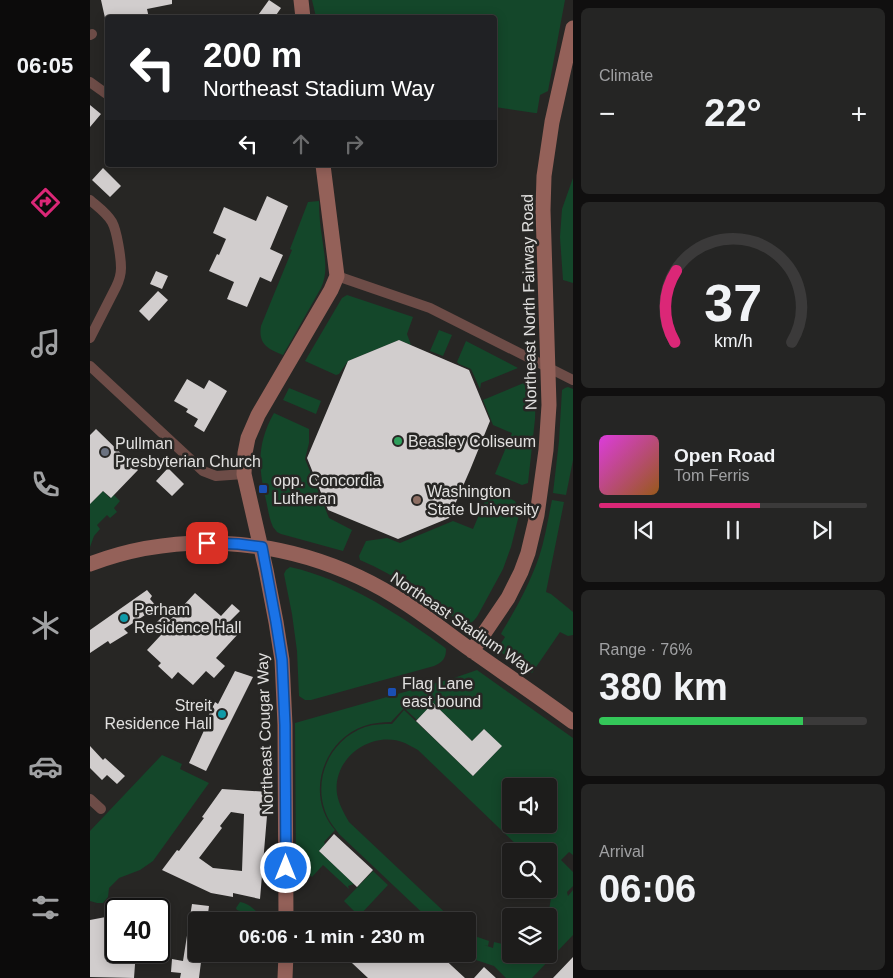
<!DOCTYPE html>
<meta charset="utf-8">
<style>
:root{--surface:#1d1c1b;--page:#252524;--text:#f1f3f6;--muted:#a0a1a3;--line:#3b3a3a;--accent:#db2777}
body{margin:0;font-family:Arial,sans-serif;background:var(--page);color:var(--text);height:100vh;display:flex;flex-direction:column;font-size:19px;white-space:nowrap}
*{box-sizing:border-box;margin:0}
p{font-size:16px;color:var(--muted)}
.icon{flex:none;width:28px;height:28px;fill:none;stroke:currentColor;stroke-width:2;stroke-linecap:round;stroke-linejoin:round}
.map{position:relative;flex:1;overflow:hidden}
.side{display:flex;flex-direction:column;gap:8px;padding:8px;background:#100f0f;width:320px}
.side>*{flex:none}
.guide{position:absolute;left:15px;top:15px;width:392px;height:152px;border-radius:5px;box-shadow:0 2px 12px #0003,0 0 0 1px var(--line);background:#202124;color:#fff;overflow:hidden}
.controls{position:absolute;left:412px;top:778px;display:grid;gap:10px}
.controls a{display:grid;place-items:center;width:55px;height:55px;border-radius:5px;background:var(--surface);box-shadow:0 2px 12px #0003,0 0 0 1px var(--line);font-size:25px}
.speed{position:absolute;left:15px;top:898px;display:flex;gap:10px;font-size:25px;font-weight:700;text-align:center}
.speed>*{display:grid;place-content:center;width:65px;height:65px;border-radius:50%;background:var(--surface);box-shadow:0 2px 12px #0003,0 0 0 1px var(--line);line-height:1}
.speed .limit{border:2px solid #111;border-radius:8px;background:#fff;color:#111}
.pin{position:absolute;display:grid;place-items:center;width:42px;height:42px;color:#fff;margin:-21px;border-radius:10px;box-shadow:0 2px 8px #0006}
.me{position:absolute;width:55px;margin:-28px;rotate:0deg;stroke-linejoin:round;filter:drop-shadow(0 0 4px #0008)}
.turn{display:flex;align-items:center;gap:18px;height:105px;padding:0 15px;font-size:22px}
.turn .icon{width:65px;height:65px;stroke-width:2.5}
.turn b{display:block;font-size:35px;line-height:42px}
.lanes{display:flex;align-items:center;height:48px;padding:0 15px;background:#0003;justify-content:center;gap:25px;direction:ltr}
.lanes .off{opacity:.35}
.big{font-size:38px;font-weight:700;line-height:1.1}
.side .tile{flex:1;display:flex;flex-direction:column;justify-content:center;gap:8px;min-width:0;padding:0 18px;border-radius:8px;background:var(--page)}
.side .dial{align-items:center;gap:0}
.dial svg{height:130px;overflow:visible;fill:none;stroke:var(--line);stroke-width:7;stroke-linecap:round;text-anchor:middle}
.dial text{fill:var(--text);stroke:none}
.song{display:flex;align-items:center;gap:15px}
.cover{width:60px;height:60px;border-radius:8px;background:linear-gradient(135deg,hsl(300 70% 55%),hsl(30 70% 35%))}
.played{height:5px;border-radius:2px;background:linear-gradient(90deg,var(--accent) 60%,var(--line) 60%)}
.keys{display:flex;justify-content:space-around;direction:ltr}
.heat{display:flex;justify-content:space-between;align-items:center;font-size:28px;direction:ltr}
.charge{height:8px;border-radius:4px;background:linear-gradient(90deg,#34c759 76%,var(--line) 0)}
.trip{position:absolute;left:98px;top:912px;width:288px;height:50px;border-radius:5px;background:var(--surface);box-shadow:0 2px 12px #0003,0 0 0 1px var(--line);font-weight:700;line-height:50px;text-align:center}
main{display:flex;flex:1;min-height:0}
.menu{display:flex;flex-direction:column;width:90px;justify-content:space-around;align-items:center;background:#0c0b0b;color:var(--muted)}
.menu .icon{width:35px;height:35px}
.menu .selected{color:var(--accent)}
.menu b{font-size:22px;color:var(--text)}
.map>svg:first-child{display:block}
.green{fill:#14472a;fill-rule:evenodd}
.building{fill:#d1cdcd;fill-rule:evenodd}
.lines{fill:none;stroke-linecap:round;stroke-linejoin:round}
.street{stroke:#6d4c47;stroke-width:10}
.secondary{stroke:#946159;stroke-width:15}
.route-casing{stroke:#114b97;stroke-width:12}
.route{stroke:#1a73e8;stroke-width:9}
.leisure-dot{fill:#2e9e5b;stroke:#272624;stroke-width:2}
.worship-dot{fill:#6b7280;stroke:#272624;stroke-width:2}
.transit-dot{fill:#1a4fb4;stroke:#272624;stroke-width:2}
.education-dot{fill:#8d6e63;stroke:#272624;stroke-width:2}
.culture-dot{fill:#0f9aa8;stroke:#272624;stroke-width:2}
.labels{text-anchor:middle;dominant-baseline:central;stroke-width:5;stroke-linejoin:round;paint-order:stroke}
.street-label{font-size:16px;fill:#e1e0df;stroke:#272624}
.poi-label{font-size:16px;fill:#e1e0df;stroke:#272624;text-anchor:start}
</style>
<main>
<nav class="menu">
<b>06:05</b>
<svg class="icon selected" aria-label="directions" viewBox="0 0 24 24"><path d="M12 3l9 9-9 9-9-9zM9 14v-3h6M13 9l2 2-2 2"/></svg>
<svg class="icon" aria-label="music" viewBox="0 0 24 24"><path d="M9 18V5l10-2v13"/><circle cx="6" cy="18" r="3"/><circle cx="16" cy="16" r="3"/></svg>
<svg class="icon" aria-label="phone" viewBox="0 0 24 24"><path d="M5 4h4l2 5-3 2q2 4 5 5l2-3 5 2v4C11 20 4 13 5 4z"/></svg>
<svg class="icon" aria-label="climate" viewBox="0 0 24 24"><path d="M12 3v18M4 7l16 10M4 17L20 7"/></svg>
<svg class="icon" aria-label="car" viewBox="0 0 24 24"><path d="M5 17H2v-5l4-1 3-4h7l3 4 3 1v5h-3M9 17h6M6 11h13"/><circle cx="7" cy="17" r="2"/><circle cx="17" cy="17" r="2"/></svg>
<svg class="icon" aria-label="filters" viewBox="0 0 24 24"><path d="M4 7h16M4 17h16"/><circle cx="9" cy="7" r="2"/><circle cx="15" cy="17" r="2"/></svg>
</nav>
<div class="map">
<svg width="483" height="978" viewBox="0 0 483 978">
<rect width="100%" height="100%" fill="#272624"/>
<path class="green" d="M222 0H475L458 91 450 95 447 113H445L405 107V18L226 17Z
M483 178V283L473 280 470 237 472 209Z
M229 201C229 213 230 225 232 237 234 254 239 271 231 288L193 355C178 349 168 344 171 326L202 250 200 249 218 202Z
M257 295 323 317 317 334 321 345 309 340 258 361 249 374 246 375 215 361 252 298Z
M349 330 362 335 353 356 340 351Z
M376 341 428 368 391 383 390 389 381 369 369 364 367 362Z
M441 380 446 387 445 419 438 483 432 485 405 474 422 433 403 425 393 400Z
M478 387 483 389V460L476 495 463 493 469 441 472 390 475 388Z
M199 388 231 401 226 414 193 400Z
M184 413 219 429V443L215 459 239 518 262 530 253 551 191 534 187 532 183 527C179 518 178 509 176 500 168 467 167 443 184 413Z
M400 489 425 501 430 511 421 547 413 569 388 615C383 623 379 626 369 621 338 598 306 575 270 560L269 556 276 541 297 538 310 543 363 521 383 529Z
M13 491 20 498 24 495 30 501 24 508 27 512 20 518 17 515 7 525 10 529 4 536 0 547V502L1 503Z
M462 500 474 502 456 592 461 594 483 612V635L478 636 470 632 442 673 409 651 408 648 415 637 411 634 413 630C427 607 440 583 449 557 455 539 458 519 462 500Z
M200 567C214 570 228 575 241 580 282 597 318 621 354 647L356 649C356 658 353 662 344 666L221 700H215L209 696 207 651 202 614 194 574 196 570Z
M387 670 483 738V855L479 852 471 860 483 872V886L477 892 478 896 483 890V935L442 978H416L404 966 386 960 375 954H376V933L399 941 398 946 394 945 403 948 404 942 421 946V954H459V916H458L461 898 459 883V851H433L328 750C324 748 319 745 315 743 282 729 242 758 247 794 249 805 254 813 259 822L364 921H341L249 834C244 827 238 820 235 811 223 777 241 739 275 727 284 724 293 724 302 724L314 710 383 776 411 747 394 729 382 741 343 703 327 720 314 708 301 722C292 722 283 723 274 726 232 741 215 796 245 830L234 842 235 844 229 851 264 884 258 886 259 889 233 865 222 877 206 862 205 723 364 678ZM421 786H459V824H421Z
M72 755 92 764 90 769 119 783 63 861 50 870 29 878 19 888 18 897 13 903H7L0 901V831Z
M283 871 298 885 269 916 254 901Z
M150 902C161 904 168 913 175 921H164L156 913 147 910 146 908Z"/>
<path class="building" d="M11 0H82V4L57 9 59 18H15Z
M179 0 191 8 184 18H166Z
M0 105 11 114 0 127Z
M13 168 31 186 20 197 2 180Z
M177 196 198 206 180 249 193 255 181 282 170 277 157 307 137 299 144 282 119 271 127 254 129 255 136 239 123 233 134 207 166 221Z
M66 271 78 276 72 289 60 284Z
M68 291 78 300 59 321 49 311Z
M309 340 379 370 400 421 380 470 359 518 308 539 238 510 217 458 258 361Z
M97 379 114 389 119 380 137 391 114 432 104 426 108 419 96 412 98 409 84 401Z
M6 429 48 470 21 498 13 491 0 504V435Z
M78 468 94 484 82 496 66 481Z
M57 590 62 596 60 599 67 607 34 629 38 633 20 644 18 641 0 653V630Z
M105 593 131 616 142 604 150 611 137 624 148 634 126 658 135 666 124 678 116 671 103 685 88 672 82 679 68 666 71 663 57 650 71 635 62 627 74 615 80 620Z
M145 671 163 677 116 771 99 763 117 724 115 723 125 702 128 704Z
M343 703 382 741 394 729 412 746 383 776 326 721Z
M0 746 13 760 15 758 35 776 27 784 17 775 12 780 0 768Z
M132 789 179 792 170 899 143 893V897L121 893 72 870 87 850 89 851 114 818 112 817ZM141 812 154 814 152 871 123 868 109 858 132 828 130 826Z
M244 834 283 870 267 887 229 851Z
M102 904 119 906 117 921H106V954H112L109 978H90L91 973 81 972 82 959 93 961Z
M21 916 25 926H26V951H46L44 978 0 977V920Z
M270 954H349L375 978H278L262 963Z
M483 957V978H463Z
M394 967 406 978H384Z"/>
<g class="lines">
<path class="street" d="M0 35 2 34
M0 82 18 95
M0 200C8 207 17 213 22 222 27 231 31 258 31 268 31 275 29 281 26 287L0 338
M247 276 340 308 483 380
M0 366 113 471 126 476 154 474
M0 799 11 809"/>
<path class="secondary" d="M211 0 213 18
M0 564C86 531 186 538 269 577 310 596 345 624 381 650 415 674 449 697 483 722
M382 651 418 598 431 572 438 553 447 515 456 450 459 405 453 210 454 176 462 122 483 28
M196 921 195 725 192 660 186 622 176 570 154 474 155 453 158 438 168 415 241 290 247 276 233 165
M195 978 196 954"/>
</g>
<g class="lines">
<g class="route-casing">
<path id="route" d="M117 543 148 544 172 547 186 622 192 660 195 725 196 868"/>
</g>
<use href="#route" class="route"/>
</g>
<circle class="leisure-dot" cx="308" cy="441" r="5"/>
<circle class="worship-dot" cx="15" cy="452" r="5"/>
<g class="transit-dot">
<rect x="168" y="484" width="10" height="10" rx="2.5"/>
<rect x="297" y="687" width="10" height="10" rx="2.5"/>
</g>
<circle class="education-dot" cx="327" cy="500" r="5"/>
<g class="culture-dot">
<circle cx="34" cy="618" r="5"/>
<circle cx="132" cy="714" r="5"/>
</g>
<g class="labels">
<g class="street-label">
<text transform="translate(439 302) rotate(-91)">Northeast North Fairway Road</text>
<text transform="translate(372 623) rotate(34)">Northeast Stadium Way</text>
<text transform="translate(175 734) rotate(-92)">Northeast Cougar Way</text>
</g>
<g class="poi-label">
<text x="318" y="441">Beasley Coliseum</text>
<text x="25" y="443">Pullman<tspan x="25" dy="18">Presbyterian Church</tspan></text>
<text x="183" y="480">opp. Concordia<tspan x="183" dy="18">Lutheran</tspan></text>
<text x="337" y="491">Washington<tspan x="337" dy="18">State University</tspan></text>
<text x="44" y="609">Perham<tspan x="44" dy="18">Residence Hall</tspan></text>
<text x="312" y="683">Flag Lane<tspan x="312" dy="18">east bound</tspan></text>
<text x="122" y="705" text-anchor="end">Streit<tspan x="122" dy="18">Residence Hall</tspan></text>
</g>
</g>
</svg>
<div class="controls">
<a><svg class="icon" aria-label="sound" viewBox="0 0 24 24"><path d="M4 9h4l5-4v14l-5-4H4zM17 9q2 3 0 6"/></svg></a>
<a><svg class="icon" aria-label="search" viewBox="0 0 24 24"><circle cx="10" cy="10" r="6"/><path d="M15 15l6 6"/></svg></a>
<a><svg class="icon" aria-label="layers" viewBox="0 0 24 24"><path d="M12 4l9 5-9 5-9-5zM3 14l9 5 9-5"/></svg></a>
</div>
<div class="speed"><div class="limit">40</div></div>
<div class="pin" style="left:117px;top:543px;background:#d93025"><svg class="icon" aria-label="arrive" viewBox="0 0 24 24"><path d="M6 21V4h12l-3 4 3 4H6"/></svg></div>
<svg class="me" style="left:196px;top:868px" viewBox="-20 -20 40 40"><circle r="17" fill="#1a73e8" stroke="#fff" stroke-width="3"/><path d="M0-11L8 9 0 5-8 9z" fill="#fff"/></svg>
<div class="trip">06:06 · 1 min · 230 m</div>
<div class="guide">
<div class="turn"><svg class="icon" aria-label="left" viewBox="0 0 24 24"><path d="M17 20v-9H6M10 6l-5 5 5 5"/></svg><div><b>200 m</b>Northeast Stadium Way</div></div>
<div class="lanes"><svg class="icon" aria-label="left" viewBox="0 0 24 24"><path d="M17 20v-9H6M10 6l-5 5 5 5"/></svg><svg class="icon off" aria-label="ahead" viewBox="0 0 24 24"><path d="M12 20V5M6 11l6-6 6 6"/></svg><svg class="icon off" aria-label="right" viewBox="0 0 24 24"><path d="M7 20v-9h11M14 6l5 5-5 5"/></svg></div>
</div>
</div>
<section class="side">
<div class="tile"><p>Climate</p>
<div class="heat"><a>−</a><b class="big">22°</b><a>+</a></div>
</div>
<div class="tile dial"><svg viewBox="0 0 100 80">
<path d="M14 69A42 42 0 1 1 86 69"/>
<path d="M14 69A42 42 0 0 1 15 25" stroke="#db2777"/>
<text x="50" y="56" font-size="32" font-weight="700">37</text>
<text x="50" y="72" font-size="11">km/h</text>
</svg></div>
<div class="tile">
<div class="song"><i class="cover"></i><div><b>Open Road</b><p>Tom Ferris</p></div></div>
<div class="played"></div>
<div class="keys"><svg class="icon" aria-label="previous" viewBox="0 0 24 24"><path d="M18 5L8 12l10 7zM5 5v14"/></svg><svg class="icon" aria-label="pause" viewBox="0 0 24 24"><path d="M8 5v14M16 5v14"/></svg><svg class="icon" aria-label="next" viewBox="0 0 24 24"><path d="M6 5l10 7-10 7zM19 5v14"/></svg></div>
</div>
<div class="tile"><p>Range · 76%</p><b class="big">380 km</b><div class="charge"></div></div>
<div class="tile"><p>Arrival</p><b class="big">06:06</b></div>
</section>
</main>
